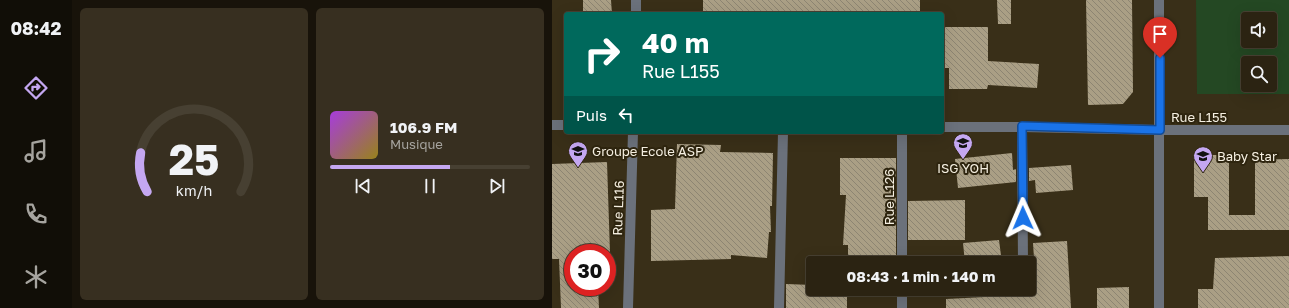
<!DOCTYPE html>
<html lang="fr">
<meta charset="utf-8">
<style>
:root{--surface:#2b2312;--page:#372f20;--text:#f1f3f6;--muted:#a6a49f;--line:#474032;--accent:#c4a7f1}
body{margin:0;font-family:"Golos Text",sans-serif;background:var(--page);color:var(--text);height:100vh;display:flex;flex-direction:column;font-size:15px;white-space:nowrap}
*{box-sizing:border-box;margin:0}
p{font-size:13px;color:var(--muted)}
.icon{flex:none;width:22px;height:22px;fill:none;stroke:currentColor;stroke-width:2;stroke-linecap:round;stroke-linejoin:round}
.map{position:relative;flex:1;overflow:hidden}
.side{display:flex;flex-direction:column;gap:8px;padding:8px;background:#18130a;width:480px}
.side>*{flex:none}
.guide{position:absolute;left:12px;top:12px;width:380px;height:122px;border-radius:4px;box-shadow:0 4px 16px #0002,0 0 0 1px var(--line);background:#00695c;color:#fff;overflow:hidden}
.tools{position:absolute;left:689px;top:12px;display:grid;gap:8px}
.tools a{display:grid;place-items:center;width:36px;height:36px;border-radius:4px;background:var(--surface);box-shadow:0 4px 16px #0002,0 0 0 1px var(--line);font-size:20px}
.speed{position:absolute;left:12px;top:244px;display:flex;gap:8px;font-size:20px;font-weight:700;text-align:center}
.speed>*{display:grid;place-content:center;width:52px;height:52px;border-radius:50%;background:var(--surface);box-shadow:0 4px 16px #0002,0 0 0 1px var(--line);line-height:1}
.speed .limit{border:6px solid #d22;background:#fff;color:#111}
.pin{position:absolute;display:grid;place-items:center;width:34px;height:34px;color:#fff;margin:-41px -17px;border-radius:50% 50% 50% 0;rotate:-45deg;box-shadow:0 0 4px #0007}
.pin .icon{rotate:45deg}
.me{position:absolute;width:44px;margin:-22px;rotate:359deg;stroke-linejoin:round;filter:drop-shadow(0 0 3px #0008)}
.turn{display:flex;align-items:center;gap:14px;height:84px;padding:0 12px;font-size:18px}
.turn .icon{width:52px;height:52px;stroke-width:2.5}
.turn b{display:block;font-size:28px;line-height:34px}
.then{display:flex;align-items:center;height:38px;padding:0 12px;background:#0003;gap:8px;font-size:15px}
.side .widget{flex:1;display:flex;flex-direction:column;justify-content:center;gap:6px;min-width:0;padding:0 14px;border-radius:6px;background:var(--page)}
.side .dial{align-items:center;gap:0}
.dial svg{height:104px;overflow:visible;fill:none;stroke:var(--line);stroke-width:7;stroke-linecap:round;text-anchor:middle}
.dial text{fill:var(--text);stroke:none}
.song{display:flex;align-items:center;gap:12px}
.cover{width:48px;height:48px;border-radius:6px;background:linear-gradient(135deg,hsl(280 70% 55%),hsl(50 70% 35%))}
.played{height:4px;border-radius:2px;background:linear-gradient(90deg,var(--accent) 60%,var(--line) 60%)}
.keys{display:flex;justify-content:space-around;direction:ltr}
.side .tiles{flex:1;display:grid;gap:8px;grid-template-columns:repeat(2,1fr)}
.trip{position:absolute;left:254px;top:256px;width:230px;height:40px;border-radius:4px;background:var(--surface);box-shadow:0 4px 16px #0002,0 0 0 1px var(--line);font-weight:700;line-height:40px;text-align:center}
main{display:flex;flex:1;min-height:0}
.menu{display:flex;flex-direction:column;width:72px;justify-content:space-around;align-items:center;background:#110e07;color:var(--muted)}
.menu .icon{width:28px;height:28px}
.menu .selected{color:var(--accent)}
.menu b{font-size:18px;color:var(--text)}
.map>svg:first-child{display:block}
.pitch{fill:#244823;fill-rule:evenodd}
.building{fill:url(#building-back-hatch)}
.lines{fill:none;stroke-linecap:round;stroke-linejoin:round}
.minor{stroke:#6b717b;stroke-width:10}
.tertiary{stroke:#6b717b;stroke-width:10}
.route-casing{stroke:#114b97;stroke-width:10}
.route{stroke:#1a73e8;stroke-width:7}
.labels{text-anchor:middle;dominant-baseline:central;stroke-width:4;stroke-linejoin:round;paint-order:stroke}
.street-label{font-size:13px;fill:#f5efe1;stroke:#2e250f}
.poi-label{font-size:13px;fill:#f5efe1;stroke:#2e250f;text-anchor:start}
</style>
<main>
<nav class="menu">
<b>08:42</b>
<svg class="icon selected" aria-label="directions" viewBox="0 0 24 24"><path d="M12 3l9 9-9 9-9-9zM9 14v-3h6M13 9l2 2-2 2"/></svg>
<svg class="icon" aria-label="music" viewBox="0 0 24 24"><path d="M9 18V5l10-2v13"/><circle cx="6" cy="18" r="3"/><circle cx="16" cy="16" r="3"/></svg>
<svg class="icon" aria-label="phone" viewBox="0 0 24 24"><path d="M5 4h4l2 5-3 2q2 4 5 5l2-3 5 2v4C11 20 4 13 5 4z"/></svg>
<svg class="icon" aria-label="climate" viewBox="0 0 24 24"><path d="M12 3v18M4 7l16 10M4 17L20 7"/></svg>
</nav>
<section class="side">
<div class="tiles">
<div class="widget dial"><svg viewBox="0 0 100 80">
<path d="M14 69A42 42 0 1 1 86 69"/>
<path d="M14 69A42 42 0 0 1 9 39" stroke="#c4a7f1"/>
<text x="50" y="56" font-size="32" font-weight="700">25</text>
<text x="50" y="72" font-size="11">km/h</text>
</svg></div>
<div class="widget">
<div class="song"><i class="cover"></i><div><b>106.9 FM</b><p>Musique</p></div></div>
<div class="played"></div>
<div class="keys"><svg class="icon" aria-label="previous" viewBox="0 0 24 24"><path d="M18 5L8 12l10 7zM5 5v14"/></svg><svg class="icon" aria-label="pause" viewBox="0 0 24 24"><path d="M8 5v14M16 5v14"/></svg><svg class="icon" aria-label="next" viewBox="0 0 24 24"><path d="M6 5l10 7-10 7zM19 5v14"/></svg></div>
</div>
</div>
</section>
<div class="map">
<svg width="737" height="308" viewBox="0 0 737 308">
<defs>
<pattern id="building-back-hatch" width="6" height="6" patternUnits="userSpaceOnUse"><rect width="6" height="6" fill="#aa9f85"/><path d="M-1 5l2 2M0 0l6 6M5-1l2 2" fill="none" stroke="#8d8572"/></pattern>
</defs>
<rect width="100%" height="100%" fill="#392f18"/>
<path class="pitch" d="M644 0H737V94H645ZM696 19H718V41H696ZM696 63H718V85H696Z"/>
<path class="building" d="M31 0H59L60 14H31Z
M151 0H368V14H151Z
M445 0H459V24H446Z
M534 0H580L581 92 571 104 536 105Z
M390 27H436V61L487 64 485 88 436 85 435 89H397V68H390Z
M125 144 169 145 168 152 221 153 220 206H218L219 232H217L215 258 179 255V259L99 261V210L123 209Z
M460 153 461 170 464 169V182L406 188 403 159Z
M642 155H677V215H703V160L737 159V230H656V197H642Z
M288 158H344V263H296V245H291L294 195H288Z
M55 162 58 253H21V287H46L47 308H9L7 259H0V164Z
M519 165 521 190 484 193 483 180 477 181V168Z
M413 200V240H356V201Z
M447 240 450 263H413L411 243Z
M515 241 519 308H394V299L472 295 471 290 484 289 481 243Z
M737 256V308H646V289H661L663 258Z
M234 284 261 285V289H295V308H234Z
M577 287V308H545V288Z"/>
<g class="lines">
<path class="minor" d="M84 14V0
M470 127 471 263
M350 263V132
M76 308 81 132
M227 308 231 132
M350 308V289"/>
<path class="tertiary" d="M0 125H14
M390 127H470L608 130H737
M607 308V0"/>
</g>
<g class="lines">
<g class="route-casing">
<path id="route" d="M471 218 470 126 608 130V58"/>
</g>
<use href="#route" class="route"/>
</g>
<defs>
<g id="school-pin" transform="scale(1)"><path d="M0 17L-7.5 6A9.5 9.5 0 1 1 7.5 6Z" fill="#c4a7f1" stroke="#2e250f"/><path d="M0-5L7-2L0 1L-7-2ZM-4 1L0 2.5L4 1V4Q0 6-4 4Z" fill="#111"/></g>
</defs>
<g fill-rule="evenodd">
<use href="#school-pin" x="411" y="143"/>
<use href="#school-pin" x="26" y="151"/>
<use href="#school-pin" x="651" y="156"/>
</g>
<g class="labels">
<g class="street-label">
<text x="647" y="117">Rue L155</text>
<text transform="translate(337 197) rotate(-90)">Rue L126</text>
<text transform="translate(66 208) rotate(-88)">Rue L116</text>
</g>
<g class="poi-label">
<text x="40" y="151">Groupe Ecole ASP</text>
<text x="665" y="156">Baby Star</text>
<text x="411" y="168" text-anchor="middle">ISG YOH</text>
</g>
</g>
</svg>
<div class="tools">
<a><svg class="icon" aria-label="sound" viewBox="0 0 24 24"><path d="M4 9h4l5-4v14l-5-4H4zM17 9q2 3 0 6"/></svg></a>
<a><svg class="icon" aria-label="search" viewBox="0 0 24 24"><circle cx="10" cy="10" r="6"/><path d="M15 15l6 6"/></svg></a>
</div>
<div class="speed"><div class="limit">30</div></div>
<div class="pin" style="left:608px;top:58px;background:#d93025"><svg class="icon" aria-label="arrive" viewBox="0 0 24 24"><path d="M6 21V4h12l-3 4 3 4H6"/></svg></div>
<svg class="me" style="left:471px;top:218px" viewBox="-20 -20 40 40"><path d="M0-17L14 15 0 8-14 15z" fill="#1a73e8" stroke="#fff" stroke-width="4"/></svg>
<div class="trip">08:43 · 1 min · 140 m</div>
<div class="guide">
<div class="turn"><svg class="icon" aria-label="right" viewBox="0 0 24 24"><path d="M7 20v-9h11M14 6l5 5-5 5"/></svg><div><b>40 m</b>Rue L155</div></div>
<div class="then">Puis<svg class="icon" aria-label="left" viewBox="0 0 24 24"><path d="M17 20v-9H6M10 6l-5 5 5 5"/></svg></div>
</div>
</div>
</main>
